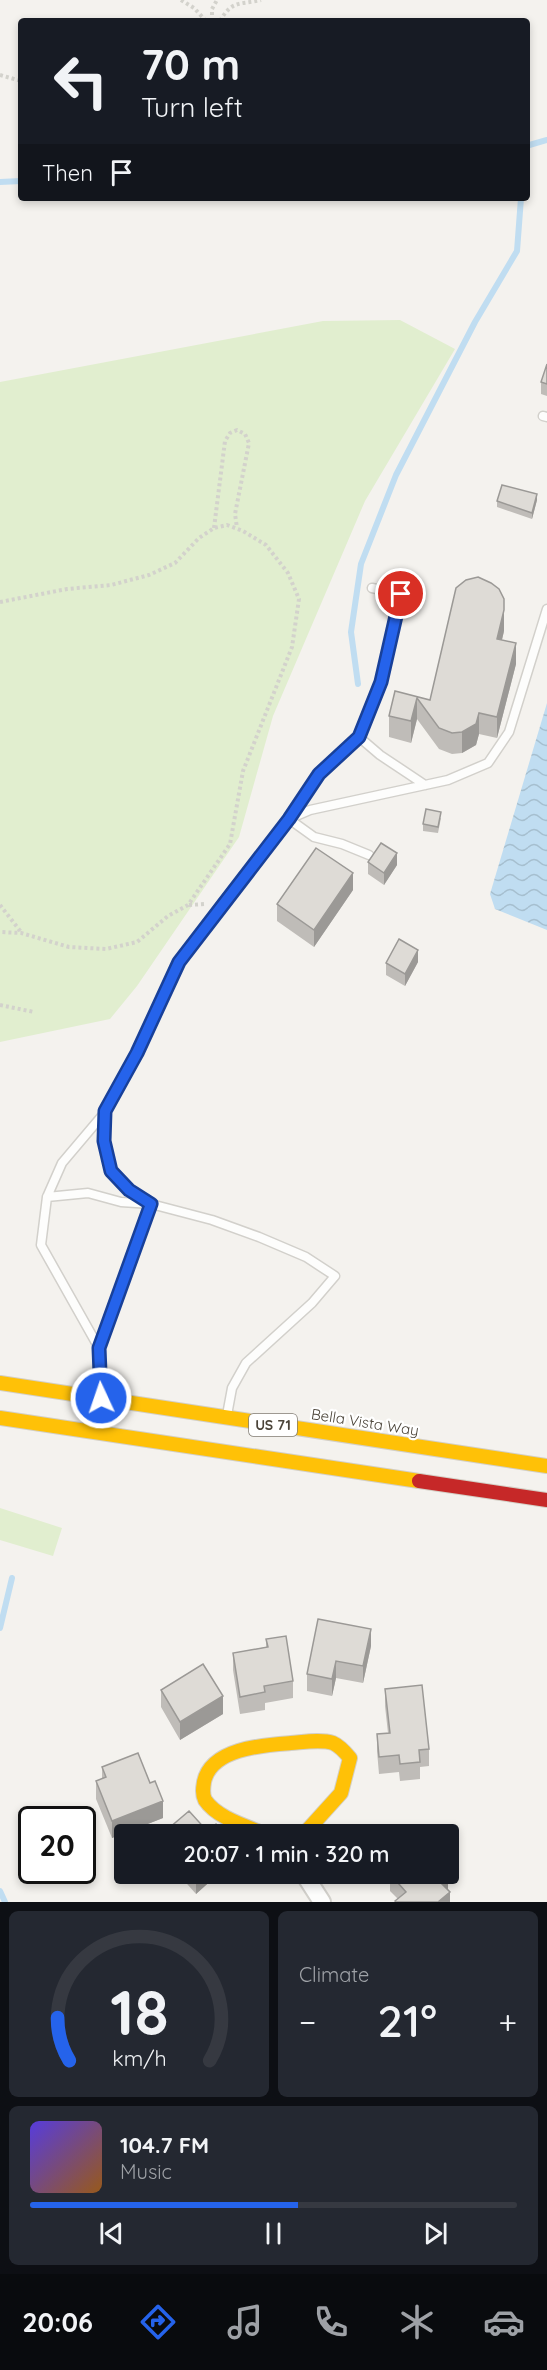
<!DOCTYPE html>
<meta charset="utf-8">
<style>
:root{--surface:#171b24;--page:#242831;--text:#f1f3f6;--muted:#9ea1a6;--line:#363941;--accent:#2563eb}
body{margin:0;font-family:Quicksand,sans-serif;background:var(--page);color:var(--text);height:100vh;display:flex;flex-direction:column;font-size:22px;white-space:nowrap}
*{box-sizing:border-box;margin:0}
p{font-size:20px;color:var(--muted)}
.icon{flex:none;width:33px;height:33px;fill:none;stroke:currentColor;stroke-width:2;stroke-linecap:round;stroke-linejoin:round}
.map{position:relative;height:1902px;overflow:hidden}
.drawer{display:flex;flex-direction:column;gap:9px;padding:9px;background:#0d0f14;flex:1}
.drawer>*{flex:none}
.banner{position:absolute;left:18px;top:18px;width:512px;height:183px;border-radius:6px;box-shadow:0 3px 9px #0003;background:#171b24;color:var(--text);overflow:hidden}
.speed{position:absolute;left:18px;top:1806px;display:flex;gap:12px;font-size:30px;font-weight:700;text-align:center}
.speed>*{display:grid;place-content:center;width:78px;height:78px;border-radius:50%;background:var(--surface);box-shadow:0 3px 9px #0003;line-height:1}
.speed .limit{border:3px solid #111;border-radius:9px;background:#fff;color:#111}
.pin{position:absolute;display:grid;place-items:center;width:51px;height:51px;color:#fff;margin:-26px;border:3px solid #fff;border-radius:50%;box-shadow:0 2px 6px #0007}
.me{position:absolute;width:66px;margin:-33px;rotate:357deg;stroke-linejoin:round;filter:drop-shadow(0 0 4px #0008)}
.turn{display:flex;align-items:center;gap:21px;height:126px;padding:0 24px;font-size:27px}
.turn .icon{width:78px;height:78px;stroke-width:2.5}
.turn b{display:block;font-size:42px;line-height:51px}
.then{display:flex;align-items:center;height:57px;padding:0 24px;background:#0003;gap:12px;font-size:22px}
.big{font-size:45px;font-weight:600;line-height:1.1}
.drawer .card{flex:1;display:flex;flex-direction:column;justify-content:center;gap:9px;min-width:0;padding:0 21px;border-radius:9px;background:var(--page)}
.drawer .dial{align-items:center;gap:0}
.dial svg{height:156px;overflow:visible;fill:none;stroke:var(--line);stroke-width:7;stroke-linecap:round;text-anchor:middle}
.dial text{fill:var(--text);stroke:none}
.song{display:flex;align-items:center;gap:18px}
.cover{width:72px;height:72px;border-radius:9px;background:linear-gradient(135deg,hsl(250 70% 55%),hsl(30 70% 35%))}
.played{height:6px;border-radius:3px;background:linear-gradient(90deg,var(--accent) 55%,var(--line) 55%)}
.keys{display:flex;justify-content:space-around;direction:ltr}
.heat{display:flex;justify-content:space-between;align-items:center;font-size:33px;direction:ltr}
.drawer .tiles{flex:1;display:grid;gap:9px;grid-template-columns:1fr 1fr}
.card:last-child{grid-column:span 2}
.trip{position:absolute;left:114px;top:1824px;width:345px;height:60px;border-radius:6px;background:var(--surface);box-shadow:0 3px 9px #0003;font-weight:600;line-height:60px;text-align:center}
.tab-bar{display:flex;height:96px;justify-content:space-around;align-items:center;background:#090b0e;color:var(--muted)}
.tab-bar .icon{width:42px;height:42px}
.tab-bar .active{color:var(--accent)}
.tab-bar b{font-size:27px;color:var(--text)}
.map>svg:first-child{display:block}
.green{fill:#e1eecf}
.water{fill:url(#water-waves)}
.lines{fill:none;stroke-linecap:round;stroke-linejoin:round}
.stream{stroke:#c0ddf1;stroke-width:6}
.lane-casing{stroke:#d2d0cb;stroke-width:11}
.street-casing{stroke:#d2d0cb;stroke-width:20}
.slow-casing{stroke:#d3cfc5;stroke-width:16}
.jam-casing{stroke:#d3cfc5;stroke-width:16}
.path{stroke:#d3d2cc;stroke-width:4;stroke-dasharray:3 3;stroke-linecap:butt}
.lane{stroke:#fdfdfc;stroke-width:8}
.street{stroke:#fdfdfc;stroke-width:16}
.slow{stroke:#ffc107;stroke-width:14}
.jam{stroke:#c62828;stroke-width:14}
.wall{fill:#bfbcb8}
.shaded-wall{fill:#9b9996}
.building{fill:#dedbd6;stroke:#9b9996;stroke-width:1.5}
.route-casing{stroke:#184099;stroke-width:15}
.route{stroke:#2563eb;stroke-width:10}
.labels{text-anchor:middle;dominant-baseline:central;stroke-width:4.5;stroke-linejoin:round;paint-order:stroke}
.shield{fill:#fff;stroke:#817c74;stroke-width:1.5}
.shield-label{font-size:14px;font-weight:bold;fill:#4b4439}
.street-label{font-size:15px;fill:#4b4439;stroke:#fff}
</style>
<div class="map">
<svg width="547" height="1902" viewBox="0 0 547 1902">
<defs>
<pattern id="water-waves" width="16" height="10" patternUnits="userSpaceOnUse" patternTransform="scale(1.5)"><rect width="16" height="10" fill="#c0ddf1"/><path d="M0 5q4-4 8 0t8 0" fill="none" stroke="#a6bfcf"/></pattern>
</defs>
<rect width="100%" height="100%" fill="#f4f2ee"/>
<path class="green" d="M400 320 455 349 365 501 273 716 239 837 137 986 110 1019 0 1042V382L323 321Z
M0 1508 62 1528 53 1556 0 1540Z"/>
<path class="water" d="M547 703V930L495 909 490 894Z"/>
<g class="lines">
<path class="stream" d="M526 146 547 140
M0 182 21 181
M358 684 351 632 361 564 396 475 475 322 517 251 521 198
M0 1628 12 1578
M0 1891 5 1902"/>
<g class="lane-casing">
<path id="lane" d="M543 416 547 417
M359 737 380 755 425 785
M369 855 342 844 314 837 289 819 319 774 359 737 381 682 401 594 372 588
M106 1111 104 1141 111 1171 129 1190 151 1204 212 1220 259 1237 306 1257 335 1276 312 1303 246 1363 232 1388 227 1415
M47 1197 88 1193 121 1202 151 1204 99 1348
M101 1397 99 1348 41 1245 47 1197 62 1163 106 1111 137 1052 179 962 222 903 289 819 310 810 448 780 488 763 509 732 547 609"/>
</g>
<g class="street-casing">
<path id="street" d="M304 1874 322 1902"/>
</g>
<g class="slow-casing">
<path id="slow" d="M0 1383 547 1466
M0 1418 419 1481
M265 1834C246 1826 217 1818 205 1800 202 1794 203 1788 204 1782 211 1748 264 1745 291 1743 304 1742 321 1739 333 1743 340 1746 345 1752 350 1758L341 1793 304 1834"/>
</g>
<g class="jam-casing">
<path id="jam" d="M419 1481 547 1500"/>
</g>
<path class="path" d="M181 0 194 8 206 21
M212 21V9L217 0
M220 21C232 0 239 5 261 0
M0 75 21 81
M214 528 225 441 230 433 237 430 245 434 249 443 235 514 237 528
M0 602 67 589 111 585 149 575 175 563 199 538 214 528 227 525 243 531 266 545 288 573 299 599 292 647 243 771 230 844 188 905 168 916 137 942 106 949 69 947 21 933 0 932
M0 905 21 932
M189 905 205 904
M0 1005 34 1012"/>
<use href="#lane" class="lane"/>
<use href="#street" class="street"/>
<use href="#slow" class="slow"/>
<use href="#jam" class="jam"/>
</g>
<path class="wall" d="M547 364V396L541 394V382Z
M537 500 532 519 497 507V501Z
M504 631 502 640 516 664 497 738 479 734 476 745 462 753 452 754 439 749 417 719 411 743 389 737V716L395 691 430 700Z
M441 818 438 833 423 831V824Z
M368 862 397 865 384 885 368 874Z
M353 890 314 947 277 921V904Z
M418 962 405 986 386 975V963Z
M266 1639 293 1681V1698L265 1703V1710L240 1714 233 1670V1653L266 1647Z
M371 1646 363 1683 336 1678 332 1696 307 1691V1674Z
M385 1689 429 1749V1766L420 1767V1779L400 1781 399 1772 379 1774 377 1751V1734L388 1733 385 1706Z
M161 1690 223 1714 180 1740 161 1707Z
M102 1767 150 1783 163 1818 112 1838 96 1799V1781L102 1779Z
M172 1874H229L220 1882 215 1877 196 1894 180 1876 177 1878Z
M390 1874 448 1890 450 1902 398 1899 390 1891Z"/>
<path class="shaded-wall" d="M537 494V500L532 519V513Z
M504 610V631L497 660V639Z
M516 643V664L497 738V717Z
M417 698V719L411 743V721Z
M479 713V734L476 745 462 753V732Z
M397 853V865L384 885V873Z
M353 873V890L314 947V930Z
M418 950V962L405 986V974Z
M371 1629V1646L363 1683V1666Z
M336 1661V1678L332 1696V1679Z
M223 1696V1714L180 1740V1722Z
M163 1801V1818L112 1838V1821Z
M177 1874H180V1876L177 1878Z
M200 1874H215V1877L196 1894V1876Z
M220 1874H229L220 1882Z
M448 1877V1893L450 1892V1902H438L441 1883Z"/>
<path class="building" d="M547 364V384L541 382Z
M502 485 537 494 532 513 497 501Z
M478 577 491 583 499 589 504 599V610L497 639 516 643 497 717 479 713 476 724 462 732 452 733 439 728 417 698 411 721 389 716 395 691 430 700 456 588 466 580Z
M426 809 441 812 438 827 423 824Z
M381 843 397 853 384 873 368 862Z
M316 848 353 873 314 930 277 904Z
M399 939 418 950 405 974 386 963Z
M318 1619 371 1629 363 1666 336 1661 332 1679 307 1674Z
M286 1636 293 1681 264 1686 265 1692 240 1697 233 1653 268 1647 266 1639Z
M203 1664 223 1696 180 1722 161 1690Z
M422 1685 429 1749 419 1750 420 1762 400 1764 399 1755 379 1757 377 1734 390 1733 385 1689Z
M138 1753 150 1783 155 1781 163 1801 112 1821 96 1781 106 1777 102 1767Z
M189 1811 208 1832 216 1824 225 1834H162Z
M390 1874H445L448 1877 441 1883 450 1892 438 1902H396L395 1901 406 1892Z"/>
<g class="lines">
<g class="route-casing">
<path id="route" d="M101 1398 99 1348 151 1204 129 1190 111 1171 104 1141 105 1111 137 1053 179 962 289 819 319 774 359 737 381 682 401 594"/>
</g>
<use href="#route" class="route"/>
</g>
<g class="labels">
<rect class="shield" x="249" y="1414" width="48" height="22" rx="4.5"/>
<g class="shield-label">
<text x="273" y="1425">US 71</text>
</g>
<g class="street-label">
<text transform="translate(365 1422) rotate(9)">Bella Vista Way</text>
</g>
</g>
</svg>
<div class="speed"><div class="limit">20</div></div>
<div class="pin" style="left:401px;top:594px;background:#d93025"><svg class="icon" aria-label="arrive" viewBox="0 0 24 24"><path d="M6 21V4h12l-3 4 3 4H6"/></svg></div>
<svg class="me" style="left:101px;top:1398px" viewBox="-20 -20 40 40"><circle r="17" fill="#2563eb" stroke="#fff" stroke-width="3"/><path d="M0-11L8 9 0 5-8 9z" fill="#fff"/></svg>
<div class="trip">20:07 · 1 min · 320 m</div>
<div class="banner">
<div class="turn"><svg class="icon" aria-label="left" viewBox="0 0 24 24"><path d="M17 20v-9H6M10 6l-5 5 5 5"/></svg><div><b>70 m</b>Turn left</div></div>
<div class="then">Then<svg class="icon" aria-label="arrive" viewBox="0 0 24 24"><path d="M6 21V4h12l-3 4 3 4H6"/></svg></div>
</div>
</div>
<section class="drawer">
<div class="tiles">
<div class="card dial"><svg viewBox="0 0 100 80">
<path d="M14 69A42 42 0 1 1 86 69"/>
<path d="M14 69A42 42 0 0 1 8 47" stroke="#2563eb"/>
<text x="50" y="56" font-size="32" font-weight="700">18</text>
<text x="50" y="72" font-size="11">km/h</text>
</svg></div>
<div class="card"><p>Climate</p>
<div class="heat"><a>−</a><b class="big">21°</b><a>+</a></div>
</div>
<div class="card">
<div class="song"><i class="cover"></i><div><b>104.7 FM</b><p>Music</p></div></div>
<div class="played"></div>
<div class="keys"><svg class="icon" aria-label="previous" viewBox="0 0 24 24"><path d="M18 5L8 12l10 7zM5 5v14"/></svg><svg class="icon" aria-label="pause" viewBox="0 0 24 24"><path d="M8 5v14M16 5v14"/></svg><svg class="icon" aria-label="next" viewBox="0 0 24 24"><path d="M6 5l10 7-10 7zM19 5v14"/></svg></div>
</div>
</div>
</section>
<nav class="tab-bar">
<b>20:06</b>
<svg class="icon active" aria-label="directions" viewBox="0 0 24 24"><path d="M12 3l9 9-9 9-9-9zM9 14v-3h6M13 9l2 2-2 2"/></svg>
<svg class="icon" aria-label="music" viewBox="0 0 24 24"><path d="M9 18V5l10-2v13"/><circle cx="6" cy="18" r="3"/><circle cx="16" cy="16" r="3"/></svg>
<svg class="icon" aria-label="phone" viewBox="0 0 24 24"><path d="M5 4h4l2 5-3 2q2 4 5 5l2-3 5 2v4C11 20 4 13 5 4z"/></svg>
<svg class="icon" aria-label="climate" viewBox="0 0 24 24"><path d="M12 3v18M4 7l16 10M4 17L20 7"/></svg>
<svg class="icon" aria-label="car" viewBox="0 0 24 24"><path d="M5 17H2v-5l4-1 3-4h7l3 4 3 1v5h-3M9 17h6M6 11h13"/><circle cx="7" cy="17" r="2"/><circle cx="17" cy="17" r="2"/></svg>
</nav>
